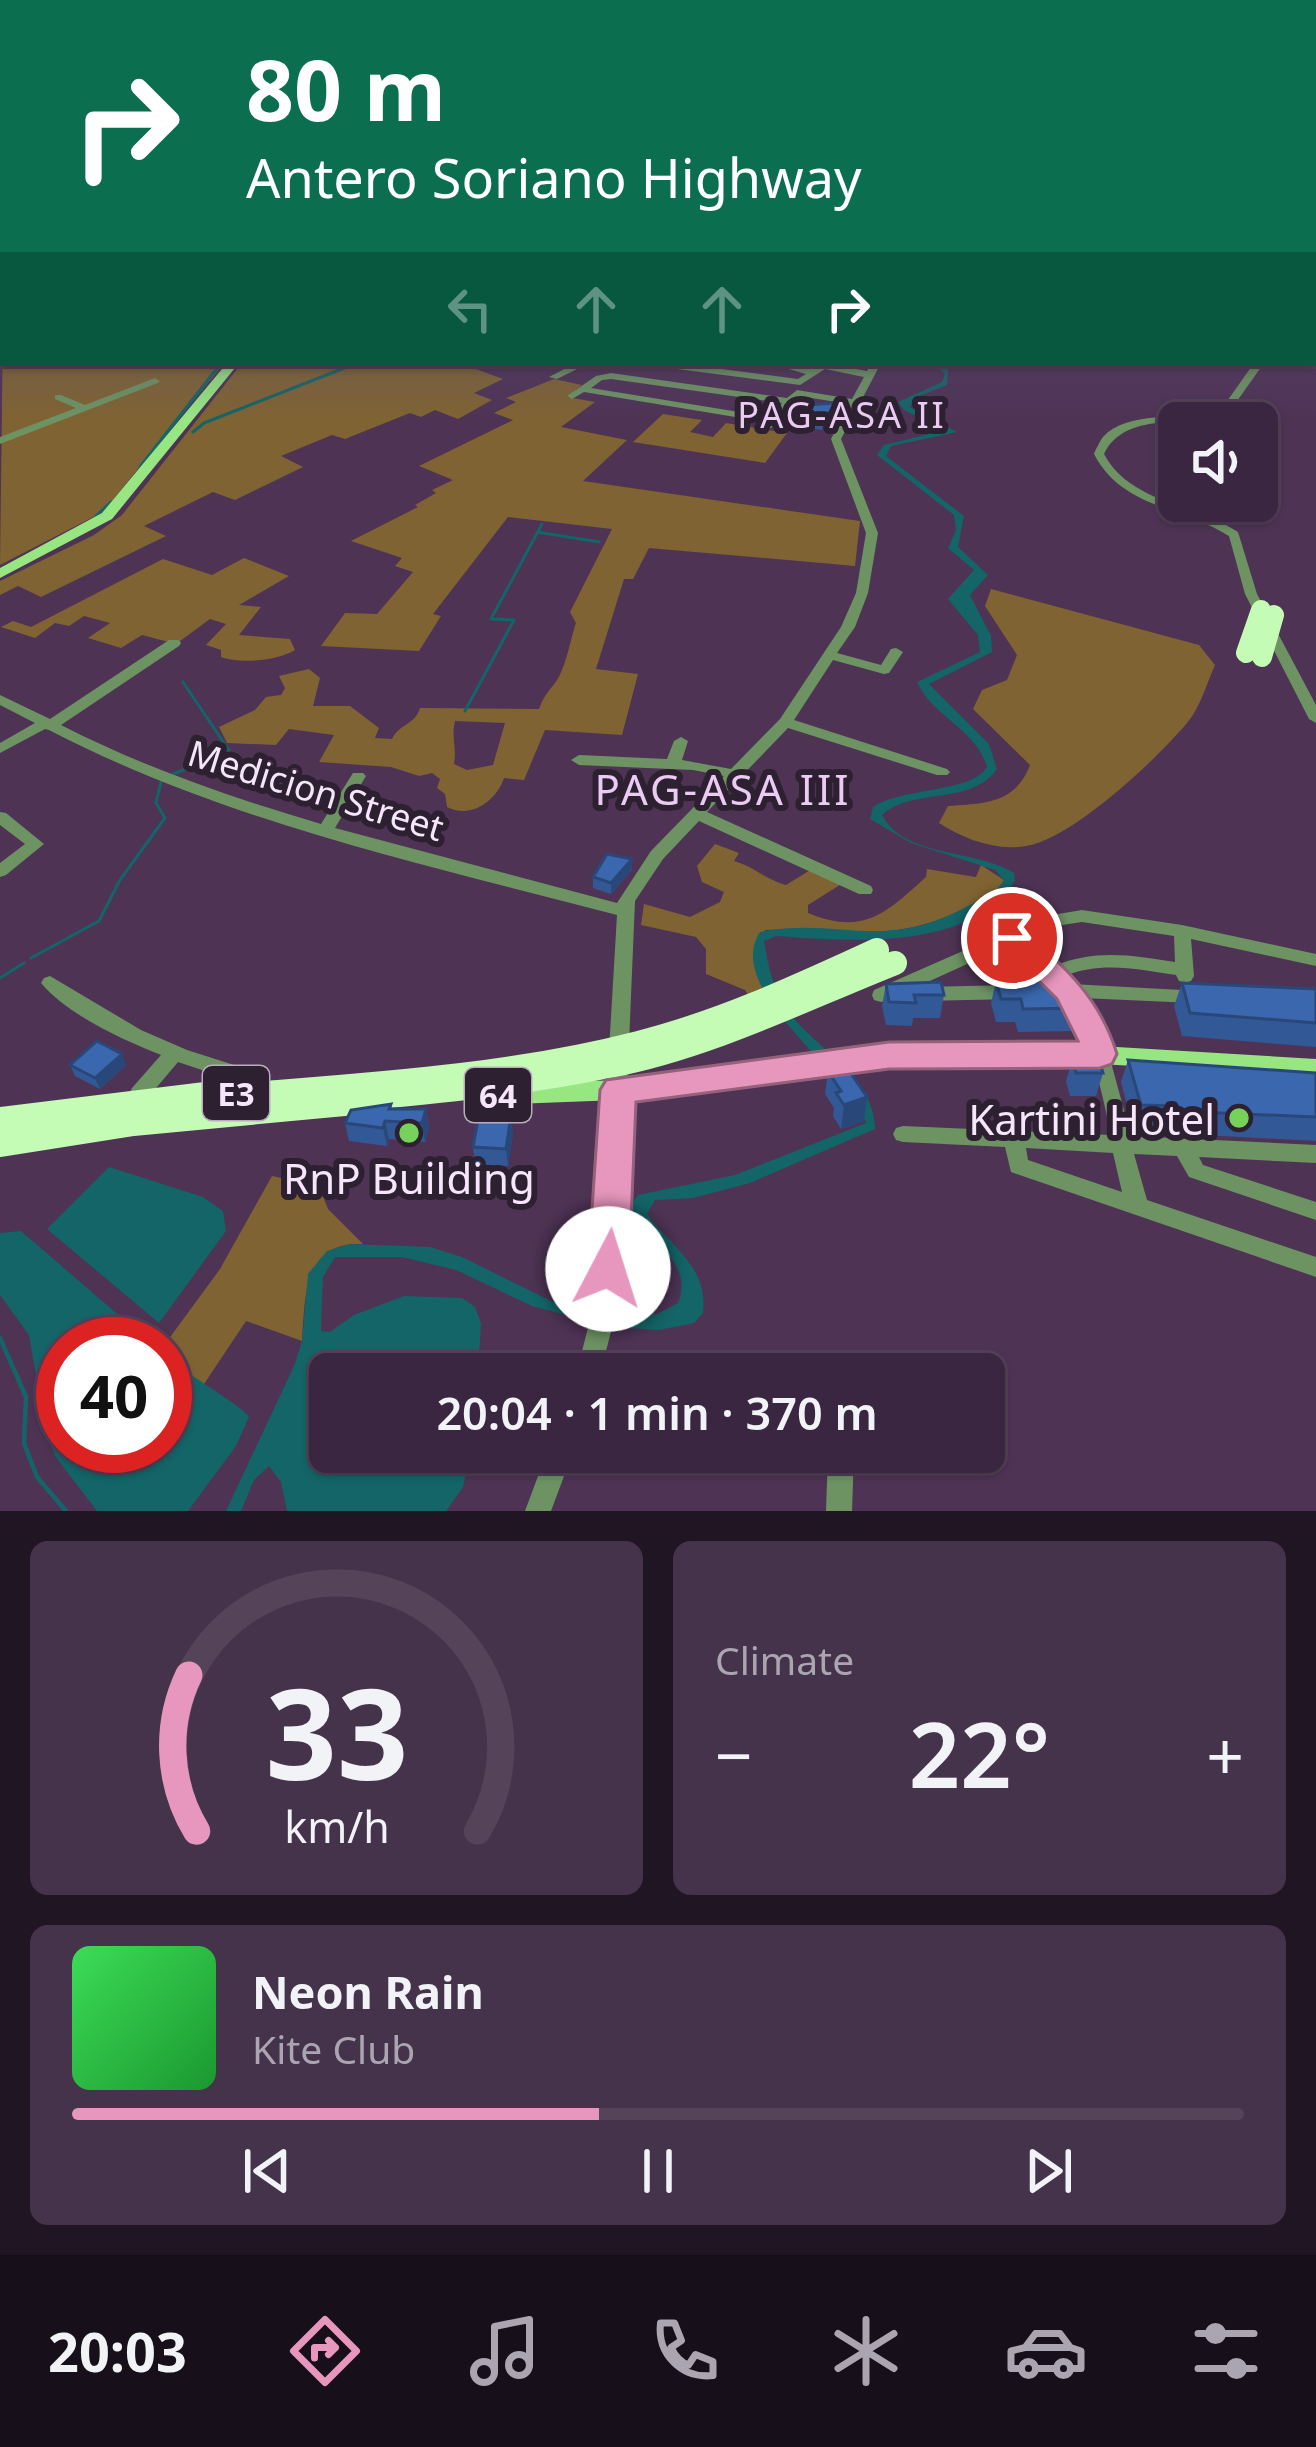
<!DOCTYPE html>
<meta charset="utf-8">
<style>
:root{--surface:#3a2640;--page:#45324b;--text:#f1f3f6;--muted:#aba5b1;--line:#544359;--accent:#e797bd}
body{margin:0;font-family:"Noto Sans",sans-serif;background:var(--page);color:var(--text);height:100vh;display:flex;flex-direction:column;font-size:45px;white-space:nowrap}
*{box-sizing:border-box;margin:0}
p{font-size:39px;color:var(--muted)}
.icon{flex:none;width:66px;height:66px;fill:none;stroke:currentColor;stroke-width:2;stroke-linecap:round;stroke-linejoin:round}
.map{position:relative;height:1511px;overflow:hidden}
.details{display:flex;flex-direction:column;gap:30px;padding:30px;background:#201523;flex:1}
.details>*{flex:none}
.top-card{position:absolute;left:0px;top:0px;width:1317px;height:366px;box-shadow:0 3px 9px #0004,0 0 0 3px var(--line);background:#0b6e4f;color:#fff;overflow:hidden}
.fabs{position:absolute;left:1158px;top:402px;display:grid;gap:24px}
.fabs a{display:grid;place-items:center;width:120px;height:120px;border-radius:18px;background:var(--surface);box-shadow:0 3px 9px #0004,0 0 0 3px var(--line);font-size:60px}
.speed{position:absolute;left:36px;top:1317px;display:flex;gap:24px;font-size:60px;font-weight:700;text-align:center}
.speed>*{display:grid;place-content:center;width:156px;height:156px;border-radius:50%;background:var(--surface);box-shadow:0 3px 9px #0004,0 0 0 3px var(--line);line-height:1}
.speed .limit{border:18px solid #d22;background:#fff;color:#111}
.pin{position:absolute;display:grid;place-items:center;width:102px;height:102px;color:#fff;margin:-51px;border:6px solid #fff;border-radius:50%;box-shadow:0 3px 12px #0007}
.me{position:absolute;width:132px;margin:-66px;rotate:5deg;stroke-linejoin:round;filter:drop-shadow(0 0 9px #0008)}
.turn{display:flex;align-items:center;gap:42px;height:252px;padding:0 48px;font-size:54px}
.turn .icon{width:156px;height:156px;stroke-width:2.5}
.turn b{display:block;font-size:84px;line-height:102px}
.lanes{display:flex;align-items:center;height:114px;padding:0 48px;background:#0003;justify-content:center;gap:60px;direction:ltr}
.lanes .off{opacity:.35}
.big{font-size:90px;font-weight:600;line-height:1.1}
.details .tile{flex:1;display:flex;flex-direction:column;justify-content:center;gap:18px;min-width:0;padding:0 42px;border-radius:18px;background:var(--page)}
.details .dial{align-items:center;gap:0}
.dial svg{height:312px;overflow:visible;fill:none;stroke:var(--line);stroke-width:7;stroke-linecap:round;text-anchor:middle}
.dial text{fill:var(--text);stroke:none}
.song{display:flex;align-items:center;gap:36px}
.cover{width:144px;height:144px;border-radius:18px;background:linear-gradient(135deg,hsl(130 70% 55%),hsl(130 70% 35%))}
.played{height:12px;border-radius:6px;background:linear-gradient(90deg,var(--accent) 45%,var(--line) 45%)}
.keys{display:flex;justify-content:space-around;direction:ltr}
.heat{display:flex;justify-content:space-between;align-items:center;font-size:66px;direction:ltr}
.details .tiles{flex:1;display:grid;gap:30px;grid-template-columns:1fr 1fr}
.tile:last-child{grid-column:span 2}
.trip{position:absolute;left:309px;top:1353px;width:696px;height:120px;border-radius:18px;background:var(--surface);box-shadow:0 3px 9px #0004,0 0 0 3px var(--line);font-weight:600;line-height:120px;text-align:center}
.dock{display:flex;height:192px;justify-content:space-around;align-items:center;background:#170f1a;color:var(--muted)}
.dock .icon{width:84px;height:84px}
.dock .active{color:var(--accent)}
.dock b{font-size:54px;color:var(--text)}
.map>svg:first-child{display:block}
.green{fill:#7f6333;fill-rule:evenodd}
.water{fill:#136568}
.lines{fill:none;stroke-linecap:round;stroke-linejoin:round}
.stream-far1{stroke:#136568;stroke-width:3}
.stream{stroke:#136568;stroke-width:4.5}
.minor{fill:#6d9363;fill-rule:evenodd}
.major{fill:#97e681;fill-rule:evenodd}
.highway-bridge-far2{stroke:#c4fcb5;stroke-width:20}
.highway-bridge-far1{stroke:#c4fcb5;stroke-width:24}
.highway-bridge{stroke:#c4fcb5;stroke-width:32}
.wall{fill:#325995}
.shaded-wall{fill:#294879}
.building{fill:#3a67ad;stroke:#294879;stroke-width:3}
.route{fill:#e797bd;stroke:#96627b;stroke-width:3}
.poi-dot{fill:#76d25a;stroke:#2d2030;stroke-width:4.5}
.labels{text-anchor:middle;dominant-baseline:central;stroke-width:12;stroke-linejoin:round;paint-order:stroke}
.shield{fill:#2d2030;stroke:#baabbe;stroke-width:3}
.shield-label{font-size:33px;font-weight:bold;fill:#f7e6fb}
.far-quarter-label{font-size:36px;letter-spacing:3px;fill:#ebcaf3;stroke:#2d2030}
.street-label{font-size:36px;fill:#f7e6fb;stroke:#2d2030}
.quarter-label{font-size:42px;letter-spacing:3px;fill:#ebcaf3;stroke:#2d2030}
.near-poi-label{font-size:42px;fill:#f7e6fb;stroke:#2d2030;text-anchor:end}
</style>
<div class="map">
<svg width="1316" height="1511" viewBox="0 0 1316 1511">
<rect width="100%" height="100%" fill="#4e3355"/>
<path class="green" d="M3 321V363H224L103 512 0 565Z
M242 363H460L503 379 474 393 492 400 458 419 435 410 421 417 410 413 345 439 332 435 281 456 303 467 235 500 213 492 144 526 166 536 41 597 18 586 0 595V581L94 535 122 515Z
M554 379 582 385 567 397 595 402 561 427 627 440 583 481 860 521 855 566 649 548 633 579H624L596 669 638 674 622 735 545 730 524 780 504 778C496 802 470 819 447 807L445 794 437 788 440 779 432 773 419 776 391 767 319 762 334 735 289 729 276 745 227 743 219 727 255 710 266 697 281 695 285 688 279 676 309 669 320 678 313 706H350L379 728 375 738 392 739C399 724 415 725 420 708L539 709C544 696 547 693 555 683 566 669 570 640 576 623L570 612 612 529 508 517 433 614 441 616 419 651 321 646 345 613 377 614 413 572 395 566 402 558 351 541 418 507 415 505 436 493 432 490 453 480 419 466 513 420 494 413 516 402 506 398ZM455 721 505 723 493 765 467 770 454 764C457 748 451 738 455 721Z
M663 414 702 420 690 432 713 437 726 423 787 433 765 463 633 442Z
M244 558 289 576 239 605 261 607 239 635 290 639 295 650C277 661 240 664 221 657V650L206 645 226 624 210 619 176 644 142 635 121 648 88 638 110 623 84 616 69 626 55 623 35 638 1 627 13 621 31 627 163 559 212 575Z
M991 589 1199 645 1215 665C1207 683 1200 708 1187 723 1157 759 1072 839 1026 846 995 851 964 839 939 823L948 806C985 803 1015 804 1030 765L973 709 982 690 1007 680 1017 655 985 606Z
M715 844 739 853 734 861C755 867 766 880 786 885L812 869 843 883 808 905V913C864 936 886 913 926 877L927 869 976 877 981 865 1004 880C997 894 981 899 967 907 893 946 844 927 765 930L755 966 771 1002H753L745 990 706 974V949L696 937 641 925 644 904 690 917 720 902 724 892 702 882 697 866Z
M272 1176 319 1186 328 1209 363 1244C303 1241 305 1297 302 1341L246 1321 202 1387 165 1356V1344L220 1269Z"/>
<path class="water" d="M934 363 948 369 947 385 914 398 910 407 957 432 891 446 886 456 964 516 958 547 988 575 970 595 991 636 992 652 929 684 989 744 997 769C971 806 913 787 882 815 904 858 977 849 1014 873L1015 881C970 952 848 941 776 936L764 941C768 966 773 990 788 1011 814 1047 876 1079 875 1129L750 1183 693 1198 655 1200 647 1214C670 1246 709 1267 703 1313L694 1323 659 1330 611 1327 532 1306 456 1270 402 1257H335L323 1277 321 1331 330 1332 354 1315 404 1296 462 1298 475 1307 481 1323 478 1374H330V1452H471L463 1487 446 1511H287L281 1482 269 1466 254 1480 241 1511H226L294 1366 302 1341 308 1274 327 1251 350 1244 430 1247 462 1257 553 1302 657 1314 678 1303C695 1259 644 1240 629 1207L638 1195 735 1175 866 1123C849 1072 722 990 760 932 839 916 880 953 966 907 980 900 997 894 1004 880L995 870 911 843 870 819 873 807C904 787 971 793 987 767 977 730 931 715 917 682L980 652 978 635 948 599 974 570 948 548 956 530 954 515 877 455 884 445 946 430 904 410 898 402 942 382 945 374Z
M109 1167 203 1197 223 1211 226 1231 159 1323 47 1229Z
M21 1231 152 1344H63V1446H165V1356C182 1371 245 1408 249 1417L236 1446 188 1511H97L55 1456 46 1432 29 1335 0 1295V1233Z"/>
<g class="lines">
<path class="stream-far1" d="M193 432 204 423 357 363
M140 467 221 363
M96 516 111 502
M537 532 599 542
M465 711 514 620 491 619 542 524
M173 774 230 752 183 682
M31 958 99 921 120 880 165 818 156 803 161 782
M0 978 24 963"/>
<path class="stream" d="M0 1338 26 1397 24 1443 37 1477 66 1511"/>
<path class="minor" d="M0 257H3V262H0Z
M0 271H3V276H0Z
M576 363H589L557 379 549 377Z
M649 363H675L798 379 806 374 768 363H785L812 369 823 363 867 371 871 363H881L841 439 878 533 868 593 855 627 837 653 881 665 891 649 896 648 903 652 889 673 884 674 833 660 794 720 947 769 950 772 947 775H937L788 728 707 812 871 886 873 890 871 894H859L699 821 663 859 635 901 618 1305 600 1374H576L594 1305 617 915C426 865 226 822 49 730L45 729 0 753V743L35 723 0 705V695L50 719 169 640H179L181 643 179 646 61 725C143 767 232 798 321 824L353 773H363L366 776 335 828 617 903 651 851 724 776 693 770 579 765 571 760 579 755 667 759 674 741 681 737 688 741 682 760 731 769 780 719 841 627 856 593 866 533 831 439 849 404 799 396 771 428 767 429 762 426 765 422 584 392 572 399 567 396 596 376 611 373 787 398 797 390 852 399 864 377 825 369 800 385 654 366ZM611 379 782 403 770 417 591 388 602 380Z
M1254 363H1264L1225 418C1185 426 1125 411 1104 454 1130 503 1195 504 1238 532L1257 594 1316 705V723L1309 719 1245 594 1229 536C1181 506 1122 508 1094 454 1095 451 1101 439 1103 437 1127 410 1185 419 1218 414Z
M155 378 160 381 158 383 0 444V437L76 408 55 399V395H61L85 405Z
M0 812 6 813 44 844 6 875 0 877V863L25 844 0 825Z
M1082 910 1182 925 1316 954V966L1191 939 1194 976 1191 981 1185 983 1179 981 1176 975C1137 969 1102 961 1064 976L1071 984 1200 991 1202 996 1200 1001 1193 1003 1082 998 1106 1044 1131 1136 1316 1145V1163L1199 1157 1203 1165 1316 1202V1220L1189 1177 1177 1156 1134 1154 1147 1200 1316 1257V1277L1011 1172 1005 1147 903 1142 896 1140 893 1134 896 1128 903 1126 1111 1135C1101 1088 1091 1036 1061 997L1048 995 1046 990 1050 985 1009 945 888 1000 881 1002 874 1000 872 995 874 990 1040 917ZM1082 922 1174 936 1175 962C1132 955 1095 949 1054 966L1024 938 1049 927ZM1026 1148 1113 1153 1122 1192 1028 1160Z
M50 976 141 1030 187 1050 234 1065 237 1070C230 1083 223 1100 207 1095L204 1089 214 1074 178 1062 146 1100 139 1102 132 1100 129 1094 132 1088 161 1055C123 1040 68 1015 41 983L44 978Z
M1013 985 1020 987 1022 992 1020 997 1013 999 923 1001 916 999 914 994 916 989 923 987Z
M844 1356 852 1359 856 1374H832L836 1359Z
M547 1452H573L551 1511H525Z
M828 1452H854L852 1511H826Z"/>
<path class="major" d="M227 363H239L112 519 0 578V568L102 513Z
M927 1044 1100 1046 1316 1059V1077L1100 1064 927 1062 618 1100 488 1105 480 1102 476 1095 480 1088 488 1085 618 1080Z"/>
<path class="highway-bridge-far2" d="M1246 653 1261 610
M1262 657 1274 615"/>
<path class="highway-bridge-far1" d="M182 1100C334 1086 490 1081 638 1043 721 1022 799 986 877 950
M344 1100C433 1092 522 1084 609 1066 708 1047 802 1000 895 963"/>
<path class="highway-bridge" d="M0 1123 214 1097
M0 1141 133 1120 376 1097"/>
</g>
<path class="wall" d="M835 403V410L822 430 797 426 798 419Z
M632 859V870L611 894 593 888V877Z
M996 981 1083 1008 1076 1031 1018 1032 1015 1022H996L991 1003Z
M1182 983 1316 989V1047L1182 1036 1174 1006Z
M886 984 944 995 940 1018H913L912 1026 886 1025 882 1006Z
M1072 1059 1103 1073 1096 1096H1070L1066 1082Z
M1128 1060 1316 1073V1141L1166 1133 1165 1128 1133 1127 1121 1082Z
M70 1065H126L100 1089 75 1076Z
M828 1071 867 1097 864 1121 841 1129 833 1116 834 1108 825 1094Z
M391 1104 392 1109H426L429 1127 425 1142 389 1139 387 1146 349 1141 345 1123Z
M513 1133 508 1166 475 1164 473 1147Z"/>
<path class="shaded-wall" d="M835 403V410L822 430 823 423Z
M632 859V870L611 894V883Z
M122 1054 126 1065 100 1089 95 1078Z
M867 1097 864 1121 841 1129 844 1105Z
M426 1109 429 1127 425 1142 422 1123Z
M511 1115 513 1133 508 1166 506 1149Z
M385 1121 389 1139 387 1146 383 1128Z"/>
<path class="building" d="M835 403 823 423 798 419 807 405Z
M607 854 632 859 611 883 593 877Z
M1065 979 1083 1008 1023 1009 1021 999H1001L996 981Z
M941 982 944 995H914L916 1003 889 1002 886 984Z
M1182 983 1316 989V1023L1190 1013Z
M97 1041 122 1054 95 1078 70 1065Z
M1072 1059 1099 1060 1103 1073H1076Z
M1128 1060 1316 1073V1117L1174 1111 1173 1106 1141 1105Z
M845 1065 867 1097 844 1105 836 1093 841 1091 828 1071Z
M391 1104 389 1109H426L422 1123 385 1121 383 1128 345 1123 351 1110Z
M479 1114 511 1115 506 1149 473 1147Z"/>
<linearGradient id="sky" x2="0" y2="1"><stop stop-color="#2b1c2f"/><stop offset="0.49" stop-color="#5d5073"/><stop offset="1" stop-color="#5d5073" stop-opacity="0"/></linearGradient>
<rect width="1316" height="419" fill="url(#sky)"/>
<path class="route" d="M1012 926 1023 930C1066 968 1100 998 1117 1054L1112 1064 1100 1068 889 1069 636 1102 629 1269 623 1282 608 1287 594 1282 588 1269 600 1090 606 1080 889 1042 1078 1041 1057 999 996 938 1000 930Z"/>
<g class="poi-dot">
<circle cx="1239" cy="1118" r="12"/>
<circle cx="409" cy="1133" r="12"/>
</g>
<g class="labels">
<g class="shield">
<rect x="203" y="1066" width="66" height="54" rx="9"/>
<rect x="465" y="1068" width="66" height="54" rx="9"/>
</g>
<g class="shield-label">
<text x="236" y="1093">E3</text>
<text x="498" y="1095">64</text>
</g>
<g class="far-quarter-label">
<text x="842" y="414">PAG-ASA II</text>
</g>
<g class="street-label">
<text transform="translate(316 790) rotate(17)">Medicion Street</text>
</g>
<g class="quarter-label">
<text x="723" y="788">PAG-ASA III</text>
</g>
<g class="near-poi-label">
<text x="1215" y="1118">Kartini Hotel</text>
<text x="409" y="1177" text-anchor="middle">RnP Building</text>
</g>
</g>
</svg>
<div class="fabs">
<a><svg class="icon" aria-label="sound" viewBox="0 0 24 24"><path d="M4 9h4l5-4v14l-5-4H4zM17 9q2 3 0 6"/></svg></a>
</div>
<div class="speed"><div class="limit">40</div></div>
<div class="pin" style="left:1012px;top:938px;background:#d93025"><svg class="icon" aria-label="arrive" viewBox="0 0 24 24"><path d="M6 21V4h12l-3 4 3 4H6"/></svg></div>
<svg class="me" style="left:608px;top:1269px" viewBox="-20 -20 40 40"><circle r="19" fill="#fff"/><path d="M0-13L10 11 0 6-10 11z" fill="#e797bd"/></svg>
<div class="trip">20:04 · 1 min · 370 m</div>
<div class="top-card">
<div class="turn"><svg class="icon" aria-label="right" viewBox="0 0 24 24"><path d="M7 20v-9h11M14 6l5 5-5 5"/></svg><div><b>80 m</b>Antero Soriano Highway</div></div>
<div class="lanes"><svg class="icon off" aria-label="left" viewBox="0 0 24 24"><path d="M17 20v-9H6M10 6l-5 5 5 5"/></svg><svg class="icon off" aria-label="ahead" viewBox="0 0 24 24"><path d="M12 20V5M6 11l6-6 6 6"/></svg><svg class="icon off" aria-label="ahead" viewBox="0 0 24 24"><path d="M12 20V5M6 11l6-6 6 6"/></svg><svg class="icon" aria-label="right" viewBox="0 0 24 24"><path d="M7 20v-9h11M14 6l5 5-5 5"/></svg></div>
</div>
</div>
<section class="details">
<div class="tiles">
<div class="tile dial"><svg viewBox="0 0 100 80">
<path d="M14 69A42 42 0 1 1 86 69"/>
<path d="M14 69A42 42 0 0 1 12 29" stroke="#e797bd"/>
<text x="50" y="56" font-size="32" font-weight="700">33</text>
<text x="50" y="72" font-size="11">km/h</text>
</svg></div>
<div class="tile"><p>Climate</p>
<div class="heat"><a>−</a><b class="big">22°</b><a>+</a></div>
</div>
<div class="tile">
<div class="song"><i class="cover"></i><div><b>Neon Rain</b><p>Kite Club</p></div></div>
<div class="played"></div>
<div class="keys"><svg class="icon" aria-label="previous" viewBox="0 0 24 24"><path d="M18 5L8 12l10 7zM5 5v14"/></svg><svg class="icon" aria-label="pause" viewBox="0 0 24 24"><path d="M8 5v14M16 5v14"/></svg><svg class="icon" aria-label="next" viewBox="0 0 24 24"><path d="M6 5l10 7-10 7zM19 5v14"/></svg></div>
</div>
</div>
</section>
<nav class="dock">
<b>20:03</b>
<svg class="icon active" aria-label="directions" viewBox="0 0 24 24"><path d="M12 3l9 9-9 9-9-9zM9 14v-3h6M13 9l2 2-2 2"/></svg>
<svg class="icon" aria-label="music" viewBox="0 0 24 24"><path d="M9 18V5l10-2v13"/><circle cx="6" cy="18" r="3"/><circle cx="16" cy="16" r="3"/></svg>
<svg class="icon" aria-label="phone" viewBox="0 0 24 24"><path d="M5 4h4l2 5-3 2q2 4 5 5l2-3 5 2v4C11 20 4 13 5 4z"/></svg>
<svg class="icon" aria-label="climate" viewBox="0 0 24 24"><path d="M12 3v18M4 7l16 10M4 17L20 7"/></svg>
<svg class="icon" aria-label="car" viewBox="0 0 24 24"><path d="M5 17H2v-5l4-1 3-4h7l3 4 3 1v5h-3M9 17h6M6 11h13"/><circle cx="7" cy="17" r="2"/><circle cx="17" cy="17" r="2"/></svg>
<svg class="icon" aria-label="filters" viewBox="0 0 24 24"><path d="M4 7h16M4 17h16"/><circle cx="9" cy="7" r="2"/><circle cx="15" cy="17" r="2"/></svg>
</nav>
